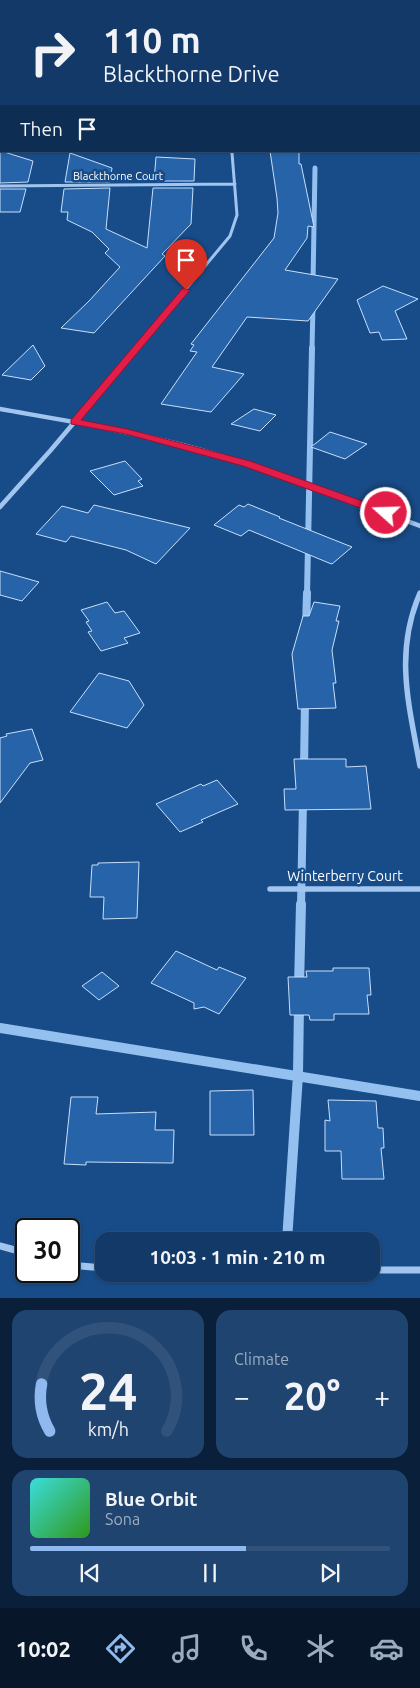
<!DOCTYPE html>
<meta charset="utf-8">
<style>
:root{--surface:#123967;--page:#1f4470;--text:#f1f3f6;--muted:#9cacc0;--line:#31537b;--accent:#90b9f0}
body{margin:0;font-family:Ubuntu,sans-serif;background:var(--page);color:var(--text);height:100vh;display:flex;flex-direction:column;font-size:19px;white-space:nowrap}
*{box-sizing:border-box;margin:0}
p{font-size:16px;color:var(--muted)}
.icon{flex:none;width:28px;height:28px;fill:none;stroke:currentColor;stroke-width:2;stroke-linecap:round;stroke-linejoin:round}
.map{position:relative;height:1298px;overflow:hidden}
.drawer{display:flex;flex-direction:column;gap:12px;padding:12px;background:#0a1f39;flex:1}
.drawer>*{flex:none}
.hud{position:absolute;left:0px;top:0px;width:420px;height:152px;box-shadow:0 1px 4px #0004,0 0 0 1px var(--line);background:#123967;color:var(--text);overflow:hidden}
.speed{position:absolute;left:15px;top:1218px;display:flex;gap:10px;font-size:25px;font-weight:700;text-align:center}
.speed>*{display:grid;place-content:center;width:65px;height:65px;border-radius:50%;background:var(--surface);box-shadow:0 1px 4px #0004,0 0 0 1px var(--line);line-height:1}
.speed .limit{border:2px solid #111;border-radius:8px;background:#fff;color:#111}
.pin{position:absolute;display:grid;place-items:center;width:42px;height:42px;color:#fff;margin:-51px -21px;border-radius:50% 50% 50% 0;rotate:-45deg;box-shadow:0 0 5px #0007}
.pin .icon{rotate:45deg}
.me{position:absolute;width:55px;margin:-28px;rotate:290deg;stroke-linejoin:round;filter:drop-shadow(0 0 4px #0008)}
.turn{display:flex;align-items:center;gap:18px;height:105px;padding:0 20px;font-size:22px}
.turn .icon{width:65px;height:65px;stroke-width:2.5}
.turn b{display:block;font-size:35px;line-height:42px}
.then{display:flex;align-items:center;height:48px;padding:0 20px;background:#0003;gap:10px;font-size:19px}
.big{font-size:38px;font-weight:600;line-height:1.1}
.drawer .card{flex:1;display:flex;flex-direction:column;justify-content:center;gap:8px;min-width:0;padding:0 18px;border-radius:15px;background:var(--page)}
.drawer .dial{align-items:center;gap:0}
.dial svg{height:130px;overflow:visible;fill:none;stroke:var(--line);stroke-width:7;stroke-linecap:round;text-anchor:middle}
.dial text{fill:var(--text);stroke:none}
.song{display:flex;align-items:center;gap:15px}
.cover{width:60px;height:60px;border-radius:8px;background:linear-gradient(135deg,hsl(180 70% 55%),hsl(110 70% 35%))}
.played{height:5px;border-radius:2px;background:linear-gradient(90deg,var(--accent) 60%,var(--line) 60%)}
.keys{display:flex;justify-content:space-around;direction:ltr}
.heat{display:flex;justify-content:space-between;align-items:center;font-size:28px;direction:ltr}
.drawer .tiles{flex:1;display:grid;gap:12px;grid-template-columns:1fr 1fr}
.card:last-child{grid-column:span 2}
.trip{position:absolute;left:95px;top:1232px;width:285px;height:50px;border-radius:15px;background:var(--surface);box-shadow:0 1px 4px #0004,0 0 0 1px var(--line);font-weight:600;line-height:50px;text-align:center}
.menu{display:flex;height:80px;justify-content:space-around;align-items:center;background:#071729;color:var(--muted)}
.menu .icon{width:35px;height:35px}
.menu .on{color:var(--accent)}
.menu b{font-size:22px;color:var(--text)}
.map>svg:first-child{display:block}
.lines{fill:none;stroke-linecap:round;stroke-linejoin:round}
.stream-far3{stroke:#94c0f0;stroke-width:5}
.stream-far2{stroke:#94c0f0;stroke-width:6}
.stream-far1{stroke:#94c0f0;stroke-width:8}
.stream{stroke:#94c0f0;stroke-width:10}
.building{fill:#2763a8;stroke:#c7dffa}
.street-far4{stroke:#a1c5ee;stroke-width:2.5}
.street-far3{stroke:#a1c5ee;stroke-width:3}
.street-far2{stroke:#a1c5ee;stroke-width:4.5}
.street-far1{stroke:#a1c5ee;stroke-width:5.5}
.street{stroke:#a1c5ee;stroke-width:7}
.route{fill:#e11d48;stroke:#92132f}
.labels{text-anchor:middle;dominant-baseline:central;stroke-width:5;stroke-linejoin:round;paint-order:stroke}
.far-street-label{font-size:11px;fill:#fff;stroke:#184c89}
.street-label{font-size:14px;fill:#fff;stroke:#184c89}
</style>
<div class="map">
<svg width="420" height="1298" viewBox="0 0 420 1298">
<rect width="100%" height="100%" fill="#184c89"/>
<g class="lines">
<path class="stream-far3" d="M313 283 315 168
M312 349 313 305"/>
<path class="stream-far2" d="M307 595 312 348"/>
<path class="stream-far1" d="M306 626 307 593
M304 768 305 700
M301 906 303 800"/>
<path class="stream" d="M299 986 301 904
M0 1028 420 1096
M287 1241 298 1075 299 1005"/>
</g>
<path class="building" d="M0 149 1 151 33 161 28 182 0 183Z
M270 151H299V164H301L314 227 308 226 307 238 285 270 338 279 308 321 247 317 212 367 244 374 211 412 161 404 197 352 190 351 194 345 191 344 274 238 278 213 277 198Z
M70 153 112 168 110 182H65Z
M156 157 195 159 194 181H154Z
M110 188 106 229 147 248 153 188H193L191 224 162 254 165 256 94 333 61 328 89 301 120 267 105 253 109 249 92 232 67 220 68 212H61L64 189Z
M0 189H26L20 212H0Z
M383 286 418 299 395 311 407 339 382 340 379 332 370 333 357 300Z
M33 345 45 366 31 380 2 375Z
M254 409 276 415 260 431 231 424Z
M330 432 367 444 345 459 311 447Z
M125 461 142 479 138 481 143 486 114 495 90 471Z
M248 504 280 517 279 518 352 547 332 564 329 563 249 530 241 536 214 525 239 505 244 507Z
M94 505 190 528 156 564 126 550 71 536 66 542 36 534 62 506 88 513Z
M0 571 39 582 22 601 0 595Z
M107 602 115 613 124 611 140 633 124 638 128 643 101 651 88 632 92 631 86 622 89 621 81 610Z
M314 602 340 606 336 621H339L332 650 336 683H333L336 708 298 709 292 654 303 616H309Z
M99 673 129 681 144 705 127 728 70 712Z
M32 729 43 760 30 763 0 803V738L7 736 6 734Z
M294 759H346V767L366 766 371 809 285 810 284 789H296Z
M217 780 238 804 201 820 203 822 180 832 156 804 201 784 203 786Z
M139 862 137 918 103 919 104 897H90L92 865H98V863Z
M176 951 217 970 219 967 246 978 219 1014 204 1007 194 1009V1003L151 983Z
M333 968H369L371 995H367L369 1014H334V1020H310L309 1015H290L288 977H307L306 971H333Z
M102 972 119 986 99 1000 82 986Z
M253 1090 254 1135H210V1091Z
M71 1097H98L96 1114 156 1112 155 1130H174L173 1163 86 1162V1165L64 1164Z
M328 1100 376 1101 378 1128H383L384 1148H381L384 1179H342L341 1151H325V1120L330 1121Z"/>
<g class="lines">
<path class="street-far4" d="M10 1H12
M206 1 208 0
M232 151V154"/>
<path class="street-far3" d="M0 186 235 184
M136 349 230 236 237 215 232 153"/>
<path class="street-far2" d="M0 409C62 420 125 430 186 446 266 467 343 497 420 526
M0 507 50 451 137 348"/>
<path class="street-far1" d="M420 593C394 653 409 705 420 766
M270 889H420"/>
<path class="street" d="M0 1246 26 1253
M69 1265 104 1268
M371 1270H420"/>
</g>
<path class="route" d="M183 288 190 290 81 420 127 429 250 461 390 511V516H383L243 466 126 434 71 424V420Z"/>
<g class="labels">
<g class="far-street-label">
<text x="118" y="176">Blackthorne Court</text>
</g>
<g class="street-label">
<text x="345" y="876">Winterberry Court</text>
</g>
</g>
</svg>
<div class="speed"><div class="limit">30</div></div>
<div class="pin" style="left:186px;top:290px;background:#d93025"><svg class="icon" aria-label="arrive" viewBox="0 0 24 24"><path d="M6 21V4h12l-3 4 3 4H6"/></svg></div>
<svg class="me" style="left:386px;top:513px" viewBox="-20 -20 40 40"><circle r="17" fill="#e11d48" stroke="#fff" stroke-width="3"/><path d="M0-11L8 9 0 5-8 9z" fill="#fff"/></svg>
<div class="trip">10:03 · 1 min · 210 m</div>
<div class="hud">
<div class="turn"><svg class="icon" aria-label="right" viewBox="0 0 24 24"><path d="M7 20v-9h11M14 6l5 5-5 5"/></svg><div><b>110 m</b>Blackthorne Drive</div></div>
<div class="then">Then<svg class="icon" aria-label="arrive" viewBox="0 0 24 24"><path d="M6 21V4h12l-3 4 3 4H6"/></svg></div>
</div>
</div>
<section class="drawer">
<div class="tiles">
<div class="card dial"><svg viewBox="0 0 100 80">
<path d="M14 69A42 42 0 1 1 86 69"/>
<path d="M14 69A42 42 0 0 1 9 40" stroke="#90b9f0"/>
<text x="50" y="56" font-size="32" font-weight="700">24</text>
<text x="50" y="72" font-size="11">km/h</text>
</svg></div>
<div class="card"><p>Climate</p>
<div class="heat"><a>−</a><b class="big">20°</b><a>+</a></div>
</div>
<div class="card">
<div class="song"><i class="cover"></i><div><b>Blue Orbit</b><p>Sona</p></div></div>
<div class="played"></div>
<div class="keys"><svg class="icon" aria-label="previous" viewBox="0 0 24 24"><path d="M18 5L8 12l10 7zM5 5v14"/></svg><svg class="icon" aria-label="pause" viewBox="0 0 24 24"><path d="M8 5v14M16 5v14"/></svg><svg class="icon" aria-label="next" viewBox="0 0 24 24"><path d="M6 5l10 7-10 7zM19 5v14"/></svg></div>
</div>
</div>
</section>
<nav class="menu">
<b>10:02</b>
<svg class="icon on" aria-label="directions" viewBox="0 0 24 24"><path d="M12 3l9 9-9 9-9-9zM9 14v-3h6M13 9l2 2-2 2"/></svg>
<svg class="icon" aria-label="music" viewBox="0 0 24 24"><path d="M9 18V5l10-2v13"/><circle cx="6" cy="18" r="3"/><circle cx="16" cy="16" r="3"/></svg>
<svg class="icon" aria-label="phone" viewBox="0 0 24 24"><path d="M5 4h4l2 5-3 2q2 4 5 5l2-3 5 2v4C11 20 4 13 5 4z"/></svg>
<svg class="icon" aria-label="climate" viewBox="0 0 24 24"><path d="M12 3v18M4 7l16 10M4 17L20 7"/></svg>
<svg class="icon" aria-label="car" viewBox="0 0 24 24"><path d="M5 17H2v-5l4-1 3-4h7l3 4 3 1v5h-3M9 17h6M6 11h13"/><circle cx="7" cy="17" r="2"/><circle cx="17" cy="17" r="2"/></svg>
</nav>
